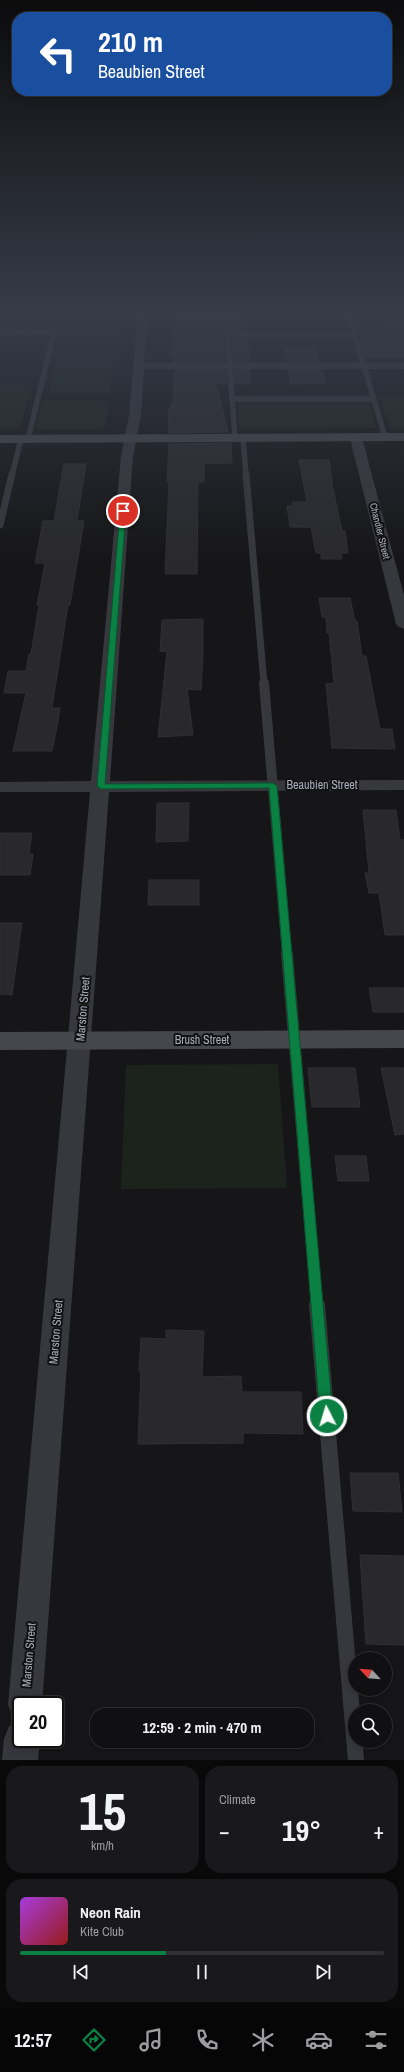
<!DOCTYPE html>
<meta charset="utf-8">
<style>
:root{--surface:#101012;--page:#19191b;--text:#f1f3f6;--muted:#9c9d9f;--line:#303032;--accent:#0b8043}
body{margin:0;font-family:"Archivo Narrow",sans-serif;background:var(--page);color:var(--text);height:100vh;display:flex;flex-direction:column;font-size:15px;white-space:nowrap}
*{box-sizing:border-box;margin:0}
p{font-size:13px;color:var(--muted)}
.icon{flex:none;width:22px;height:22px;fill:none;stroke:currentColor;stroke-width:2;stroke-linecap:round;stroke-linejoin:round}
.map{position:relative;height:1760px;overflow:hidden}
.details{display:flex;flex-direction:column;gap:6px;padding:6px;background:#09090a;flex:1}
.details>*{flex:none}
.top-card{position:absolute;left:12px;top:12px;width:380px;height:84px;border-radius:16px;box-shadow:0 2px 10px #0003,0 0 0 1px var(--line);background:#1a4fa0;color:#fff;overflow:hidden}
.needle{width:26px;rotate:296deg}
.fabs{position:absolute;left:348px;top:1652px;display:grid;gap:8px}
.fabs a{display:grid;place-items:center;width:44px;height:44px;border-radius:50%;background:var(--surface);box-shadow:0 2px 10px #0003,0 0 0 1px var(--line);font-size:20px}
.speed{position:absolute;left:12px;top:1696px;display:flex;gap:8px;font-size:20px;font-weight:700;text-align:center}
.speed>*{display:grid;place-content:center;width:52px;height:52px;border-radius:50%;background:var(--surface);box-shadow:0 2px 10px #0003,0 0 0 1px var(--line);line-height:1}
.speed .limit{border:2px solid #111;border-radius:6px;background:#fff;color:#111}
.pin{position:absolute;display:grid;place-items:center;width:34px;height:34px;color:#fff;margin:-17px;border:2px solid #fff;border-radius:50%;box-shadow:0 1px 4px #0007}
.me{position:absolute;width:44px;margin:-22px;rotate:355deg;stroke-linejoin:round;filter:drop-shadow(0 0 3px #0008)}
.turn{display:flex;align-items:center;gap:14px;height:84px;padding:0 20px;font-size:18px}
.turn .icon{width:52px;height:52px;stroke-width:2.5}
.turn b{display:block;font-size:28px;line-height:34px}
.big{font-size:30px;font-weight:800;line-height:1.1}
.details .widget{flex:1;display:flex;flex-direction:column;justify-content:center;gap:6px;min-width:0;padding:0 14px;border-radius:16px;background:var(--page)}
.details .dial{align-items:center;gap:0}
.dial b{font-size:52px;line-height:1}
.song{display:flex;align-items:center;gap:12px}
.cover{width:48px;height:48px;border-radius:6px;background:linear-gradient(135deg,hsl(280 70% 55%),hsl(0 70% 35%))}
.played{height:4px;border-radius:2px;background:linear-gradient(90deg,var(--accent) 40%,var(--line) 40%)}
.keys{display:flex;justify-content:space-around;direction:ltr}
.heat{display:flex;justify-content:space-between;align-items:center;font-size:22px;direction:ltr}
.details .tiles{flex:1;display:grid;gap:6px;grid-template-columns:1fr 1fr}
.widget:last-child{grid-column:span 2}
.trip{position:absolute;left:90px;top:1708px;width:224px;height:40px;border-radius:16px;background:var(--surface);box-shadow:0 2px 10px #0003,0 0 0 1px var(--line);font-weight:800;line-height:40px;text-align:center}
.dock{display:flex;height:64px;justify-content:space-around;align-items:center;background:#060607;color:var(--muted)}
.dock .icon{width:28px;height:28px}
.dock .selected{color:var(--accent)}
.dock b{font-size:18px;color:var(--text)}
.map>svg:first-child{display:block}
.green{fill:#1c231d}
.building{fill:#29292c;stroke:#303034}
.lines{fill:none;stroke-linecap:round;stroke-linejoin:round}
.lane-far4{stroke:#37383d;stroke-width:5.5}
.lane-far3{stroke:#37383d;stroke-width:7}
.lane-far2{stroke:#37383d;stroke-width:10}
.lane-far1{stroke:#37383d;stroke-width:12}
.lane{stroke:#37383d;stroke-width:16}
.street{fill:#37383d;fill-rule:evenodd}
.secondary{fill:#45474d;fill-rule:evenodd}
.route{fill:#0b8043;stroke:#07532c}
.labels{text-anchor:middle;dominant-baseline:central;stroke-width:4;stroke-linejoin:round;paint-order:stroke}
.far-street-label{font-size:10px;fill:#a8adb8;stroke:#111113}
.street-label{font-size:12px;fill:#a8adb8;stroke:#111113}
</style>
<div class="map">
<svg width="404" height="1760" viewBox="0 0 404 1760">
<rect width="100%" height="100%" fill="#161618"/>
<path class="green" d="M0 313H120L116 343H61L64 331H0Z
M59 349H116L110 393H49Z
M0 385H32L20 429H0Z
M380 397H404V429H390Z
M42 401H109L105 429 35 430Z
M237 401H369L376 428 239 429Z
M278 1064 287 1188 121 1189 126 1065Z"/>
<path class="building" d="M176 313H196L195 316H222L225 362H174V357H171Z
M230 316H243L244 331H232Z
M380 327H404V357H366L358 332H382Z
M232 339H248L250 362H234Z
M284 348H316L319 362H287Z
M174 370H226L227 384H216L228 432 169 433 168 410H170L171 403H173Z
M234 370H250V384H235Z
M288 370H322L325 383 291 384Z
M231 443 232 463H204V482H198L197 574H165L169 482H167L169 444Z
M299 460H329L332 484 342 531H345L348 553H341L342 559H321V553H316L311 527H290L287 506H293L292 502H307Z
M64 464H86L77 521H84L70 605H68L52 708H60L58 722 52 751H13L26 693H4L8 671H26L29 654H31L39 605H37L45 563H35L43 521H54Z
M319 598H350L355 621H357L362 656H366L380 729H392L395 749 332 748 326 684 334 683 329 633H327L326 617H322Z
M203 619V653L201 690 187 689 193 735 158 737 167 652 160 651 162 620Z
M157 803H189L188 841 156 842Z
M363 810H396L400 840H404V935H385L379 893H369L365 873H369Z
M0 833H32L29 854H33L30 875H0Z
M149 880H199V905H148Z
M0 923H22L12 995 0 994Z
M369 988H404V1012H373Z
M308 1068H355L360 1107H312Z
M381 1068H404V1134L395 1135Z
M335 1156H366L369 1181H338Z
M166 1330 204 1331 202 1377 241 1376 242 1392H301L303 1434 243 1433V1443L138 1444 141 1371H139L141 1338 166 1339Z
M350 1473H398L402 1512 353 1511Z
M360 1555 404 1556V1645L366 1644Z"/>
<g class="lines">
<path class="lane-far4" d="M226 313 235 438
M348 313 385 437
M0 333 54 332 28 439
M227 335H355
M232 399H374
M243 438 246 475
M12 475 21 439"/>
<path class="lane-far3" d="M246 474 264 684
M0 525 12 474"/>
<path class="lane-far2" d="M264 683 287 955"/>
<path class="lane-far1" d="M287 954 317 1306"/>
<path class="lane" d="M317 1305 356 1760"/>
<path class="street" d="M138 313H148L144 363H404V369H144L141 416 133 456 110 781 404 780V790L109 792 42 1705H21V1721L13 1717 8 1705 90 792H0V782L91 781 121 456 129 416Z
M356 434 362 438 404 595V629L399 627 396 624 350 438Z
M21 1722V1739H40L38 1760H2L4 1739 9 1726Z"/>
<path class="secondary" d="M404 433V441L0 443V435Z
M404 1030V1048L0 1050V1032Z"/>
</g>
<linearGradient id="sky" x2="0" y2="1"><stop stop-color="#0c0c0d"/><stop offset="0.56" stop-color="#363c48"/><stop offset="1" stop-color="#363c48" stop-opacity="0"/></linearGradient>
<rect width="404" height="560" fill="url(#sky)"/>
<path class="route" d="M123 509 126 511 105 784 273 783 277 786 333 1416 331 1421 327 1422 322 1421 320 1416 269 788 101 789 97 786 120 511Z"/>
<g class="labels">
<g class="far-street-label">
<text transform="translate(380 531) rotate(76)">Chandler Street</text>
</g>
<g class="street-label">
<text x="322" y="785">Beaubien Street</text>
<text transform="translate(83 1009) rotate(-85)">Marston Street</text>
<text x="202" y="1040">Brush Street</text>
<text transform="translate(56 1332) rotate(-85)">Marston Street</text>
<text transform="translate(29 1655) rotate(-85)">Marston Street</text>
</g>
</g>
</svg>
<div class="fabs">
<a><svg class="needle" viewBox="-14 -14 28 28"><path d="M0-13l5 13h-10z" fill="#e53935"/><path d="M0 13l5-13h-10z" fill="#9c9d9f"/></svg></a>
<a><svg class="icon" aria-label="search" viewBox="0 0 24 24"><circle cx="10" cy="10" r="6"/><path d="M15 15l6 6"/></svg></a>
</div>
<div class="speed"><div class="limit">20</div></div>
<div class="pin" style="left:123px;top:511px;background:#d93025"><svg class="icon" aria-label="arrive" viewBox="0 0 24 24"><path d="M6 21V4h12l-3 4 3 4H6"/></svg></div>
<svg class="me" style="left:327px;top:1416px" viewBox="-20 -20 40 40"><circle r="17" fill="#0b8043" stroke="#fff" stroke-width="3"/><path d="M0-11L8 9 0 5-8 9z" fill="#fff"/></svg>
<div class="trip">12:59 · 2 min · 470 m</div>
<div class="top-card">
<div class="turn"><svg class="icon" aria-label="left" viewBox="0 0 24 24"><path d="M17 20v-9H6M10 6l-5 5 5 5"/></svg><div><b>210 m</b>Beaubien Street</div></div>
</div>
</div>
<section class="details">
<div class="tiles">
<div class="widget dial"><b>15</b><p>km/h</p></div>
<div class="widget"><p>Climate</p>
<div class="heat"><a>−</a><b class="big">19°</b><a>+</a></div>
</div>
<div class="widget">
<div class="song"><i class="cover"></i><div><b>Neon Rain</b><p>Kite Club</p></div></div>
<div class="played"></div>
<div class="keys"><svg class="icon" aria-label="previous" viewBox="0 0 24 24"><path d="M18 5L8 12l10 7zM5 5v14"/></svg><svg class="icon" aria-label="pause" viewBox="0 0 24 24"><path d="M8 5v14M16 5v14"/></svg><svg class="icon" aria-label="next" viewBox="0 0 24 24"><path d="M6 5l10 7-10 7zM19 5v14"/></svg></div>
</div>
</div>
</section>
<nav class="dock">
<b>12:57</b>
<svg class="icon selected" aria-label="directions" viewBox="0 0 24 24"><path d="M12 3l9 9-9 9-9-9zM9 14v-3h6M13 9l2 2-2 2"/></svg>
<svg class="icon" aria-label="music" viewBox="0 0 24 24"><path d="M9 18V5l10-2v13"/><circle cx="6" cy="18" r="3"/><circle cx="16" cy="16" r="3"/></svg>
<svg class="icon" aria-label="phone" viewBox="0 0 24 24"><path d="M5 4h4l2 5-3 2q2 4 5 5l2-3 5 2v4C11 20 4 13 5 4z"/></svg>
<svg class="icon" aria-label="climate" viewBox="0 0 24 24"><path d="M12 3v18M4 7l16 10M4 17L20 7"/></svg>
<svg class="icon" aria-label="car" viewBox="0 0 24 24"><path d="M5 17H2v-5l4-1 3-4h7l3 4 3 1v5h-3M9 17h6M6 11h13"/><circle cx="7" cy="17" r="2"/><circle cx="17" cy="17" r="2"/></svg>
<svg class="icon" aria-label="filters" viewBox="0 0 24 24"><path d="M4 7h16M4 17h16"/><circle cx="9" cy="7" r="2"/><circle cx="15" cy="17" r="2"/></svg>
</nav>
